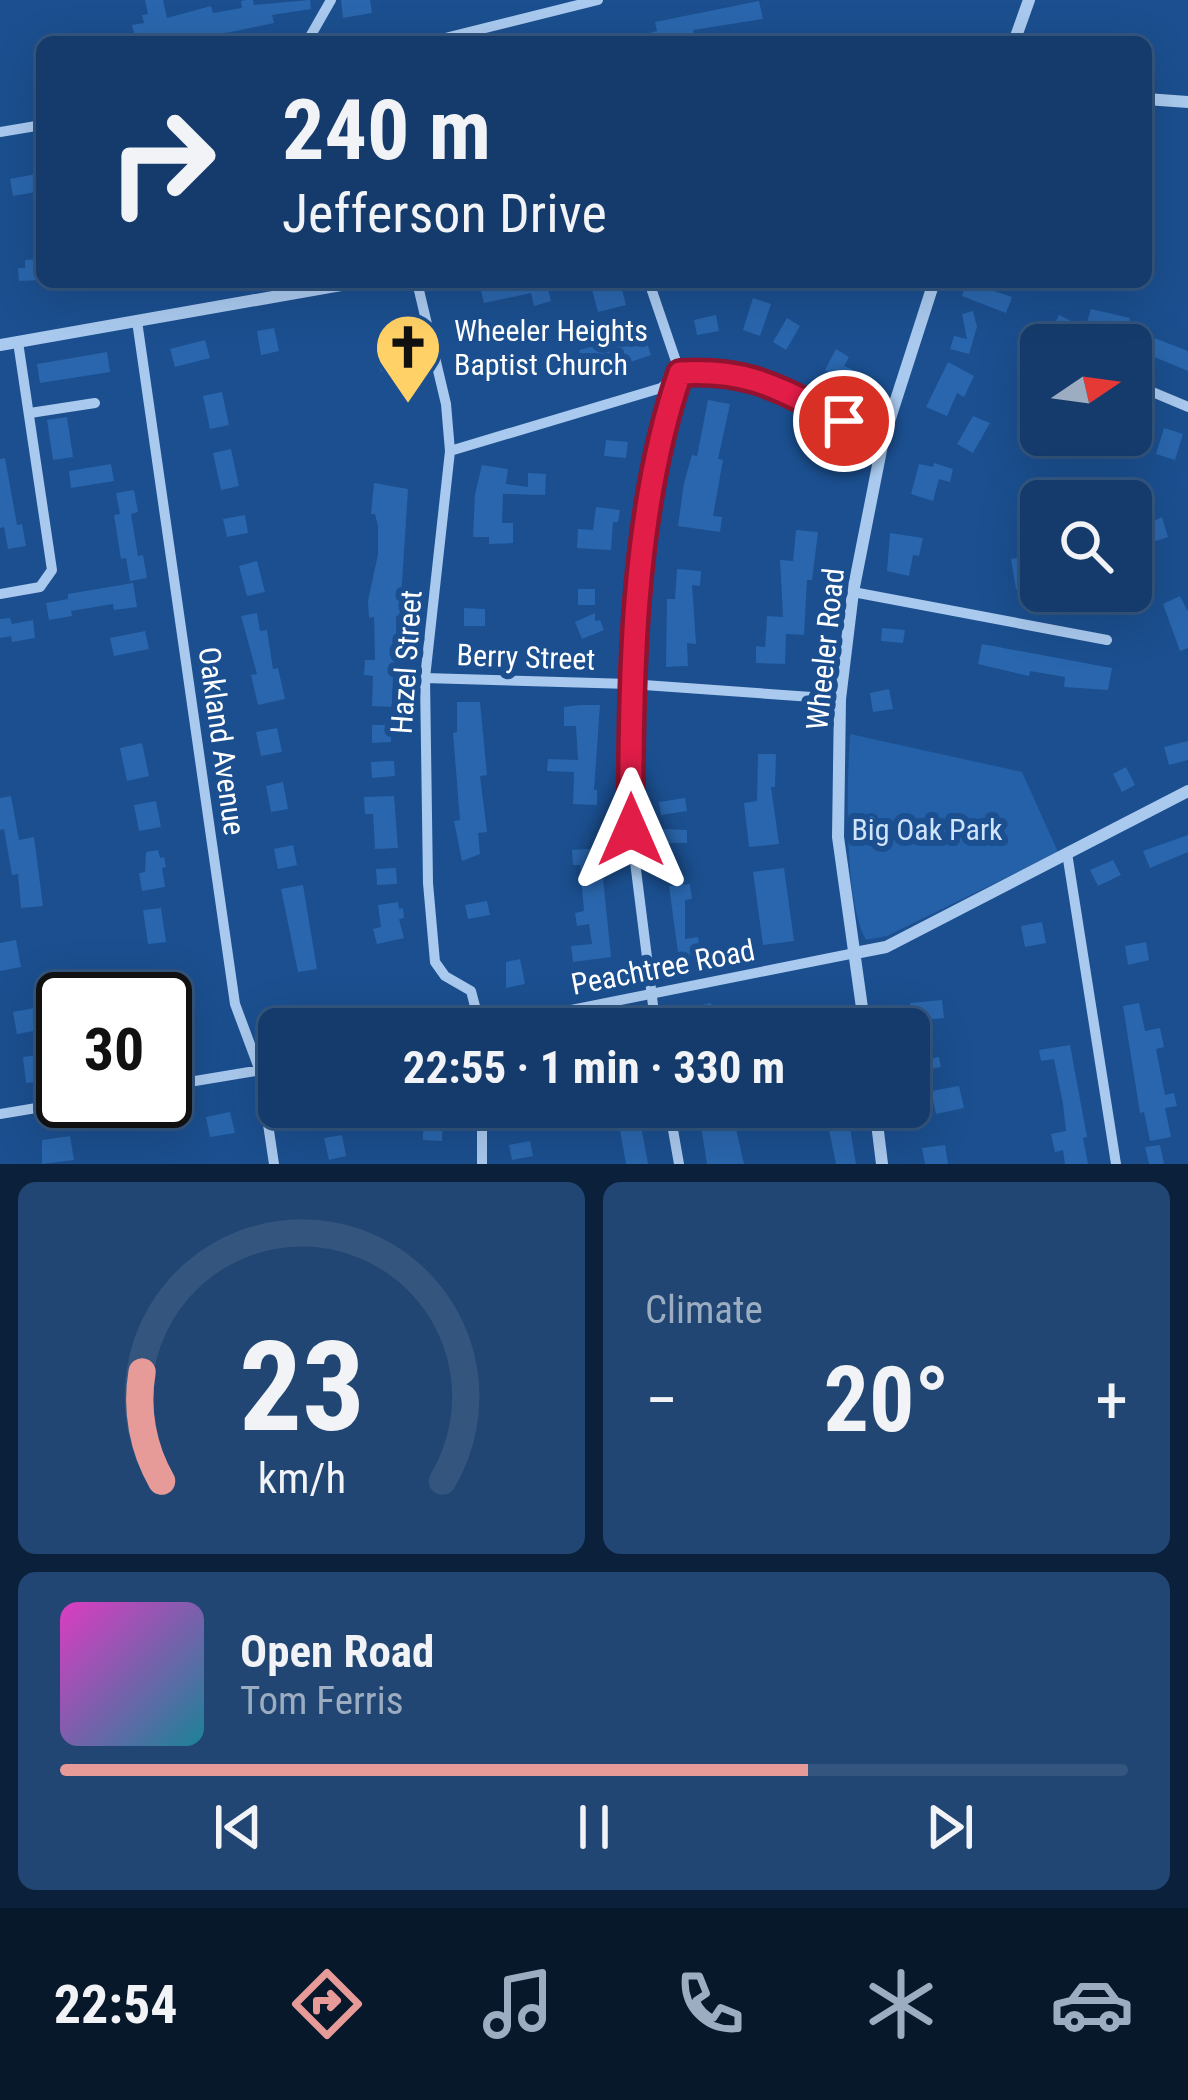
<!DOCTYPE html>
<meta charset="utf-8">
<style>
:root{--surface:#143b6b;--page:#214673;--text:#f1f3f6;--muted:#9dadc1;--line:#33557e;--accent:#e69b98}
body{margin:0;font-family:"Roboto Condensed",sans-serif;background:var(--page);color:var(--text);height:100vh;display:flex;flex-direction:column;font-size:45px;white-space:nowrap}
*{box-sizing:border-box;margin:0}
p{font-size:39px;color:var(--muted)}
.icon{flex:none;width:66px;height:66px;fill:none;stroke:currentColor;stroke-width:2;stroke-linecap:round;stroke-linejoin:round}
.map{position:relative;height:1164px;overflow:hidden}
.details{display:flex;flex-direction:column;gap:18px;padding:18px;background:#0b203b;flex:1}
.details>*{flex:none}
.banner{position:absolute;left:36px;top:36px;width:1116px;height:252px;border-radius:18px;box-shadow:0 12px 48px #0002,0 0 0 3px var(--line);background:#143b6b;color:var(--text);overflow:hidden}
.needle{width:78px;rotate:77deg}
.controls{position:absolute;left:1020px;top:324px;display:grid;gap:24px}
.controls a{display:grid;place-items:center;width:132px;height:132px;border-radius:18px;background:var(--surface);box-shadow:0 12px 48px #0002,0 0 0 3px var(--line);font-size:60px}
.speed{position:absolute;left:36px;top:972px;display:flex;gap:24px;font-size:60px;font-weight:700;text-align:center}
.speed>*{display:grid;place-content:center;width:156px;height:156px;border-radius:50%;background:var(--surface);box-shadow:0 12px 48px #0002,0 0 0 3px var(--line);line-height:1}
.speed .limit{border:6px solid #111;border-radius:18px;background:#fff;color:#111}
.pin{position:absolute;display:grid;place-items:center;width:102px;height:102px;color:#fff;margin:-51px;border:6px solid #fff;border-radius:50%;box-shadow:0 3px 12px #0007}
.me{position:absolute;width:132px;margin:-66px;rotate:0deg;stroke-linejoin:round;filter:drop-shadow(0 0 9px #0008)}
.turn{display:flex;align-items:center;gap:42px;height:252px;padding:0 48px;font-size:54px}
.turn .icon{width:156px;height:156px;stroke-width:2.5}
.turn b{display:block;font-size:84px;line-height:102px}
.big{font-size:90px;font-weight:700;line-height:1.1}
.details .widget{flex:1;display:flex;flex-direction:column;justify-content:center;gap:18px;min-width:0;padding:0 42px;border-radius:18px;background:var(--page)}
.details .dial{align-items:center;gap:0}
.dial svg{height:312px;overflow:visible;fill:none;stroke:var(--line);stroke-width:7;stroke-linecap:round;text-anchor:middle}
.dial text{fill:var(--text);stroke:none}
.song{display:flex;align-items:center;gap:36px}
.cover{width:144px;height:144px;border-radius:18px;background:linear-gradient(135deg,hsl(310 70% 55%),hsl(190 70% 35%))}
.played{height:12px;border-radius:6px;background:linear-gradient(90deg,var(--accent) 70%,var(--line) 70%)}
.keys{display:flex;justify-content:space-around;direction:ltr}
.heat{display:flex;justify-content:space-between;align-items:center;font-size:66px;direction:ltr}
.details .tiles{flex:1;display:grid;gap:18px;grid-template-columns:1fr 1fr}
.widget:last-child{grid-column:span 2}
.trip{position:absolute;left:258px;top:1008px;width:672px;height:120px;border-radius:18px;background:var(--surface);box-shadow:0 12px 48px #0002,0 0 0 3px var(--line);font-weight:700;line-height:120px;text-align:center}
.dock{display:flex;height:192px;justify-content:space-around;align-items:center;background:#08182b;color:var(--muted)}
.dock .icon{width:84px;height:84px}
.dock .active{color:var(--accent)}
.dock b{font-size:54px;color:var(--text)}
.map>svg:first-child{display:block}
.green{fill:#2461a8}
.building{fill:#2a66ad}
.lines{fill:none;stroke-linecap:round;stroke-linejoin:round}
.minor{stroke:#a9c9ee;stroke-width:10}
.tertiary{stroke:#a9c9ee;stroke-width:12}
.route-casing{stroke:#92132f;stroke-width:30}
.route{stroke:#e11d48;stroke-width:21}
.labels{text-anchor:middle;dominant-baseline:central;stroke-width:12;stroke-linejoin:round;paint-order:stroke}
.poi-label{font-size:30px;fill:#fff;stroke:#1b4f8f;text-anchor:start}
.street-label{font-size:30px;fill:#fff;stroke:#1b4f8f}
.park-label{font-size:30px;fill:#cfe3fa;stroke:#1b4f8f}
</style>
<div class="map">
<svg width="1188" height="1164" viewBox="0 0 1188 1164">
<rect width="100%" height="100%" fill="#1b4f8f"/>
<path class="green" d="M850 734 1022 772 1058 852 887 936 866 940C843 900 847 782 850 734Z"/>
<path class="building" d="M145 0H163L167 18 211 6 213 13 242 8 241 1 246 0H253L254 5 310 0 311 9 272 15 274 23 231 32 158 42H113L112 37 134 33 132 25 144 23 142 15 148 14Z
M341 0H370L372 13 343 18Z
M759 1 763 19 693 30 695 42H673L672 38 629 42 628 38 657 31 655 22Z
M42 173V191L13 196 10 179Z
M42 259V280L19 281 18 268H25V260Z
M497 282H546L551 301 534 306 531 293 484 303 480 286Z
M590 282H603V291L621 286 626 305 598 312Z
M967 282 1012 297 1006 313 962 296Z
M753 298 771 304 760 336 743 330Z
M1091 309 1130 318 1128 328 1188 351V371L1135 349 1138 341 1086 326Z
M973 311 977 327 969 354 950 349 954 336 967 339 962 314Z
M716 315 719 331 697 335 694 320Z
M1059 315 1075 323 1065 345 1048 339Z
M787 318 800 326 786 350 773 342Z
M274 328 279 351 261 355 257 331Z
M643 331 651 355 610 369 611 374 587 380 579 350 603 344 605 350 625 344 623 338Z
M205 340 210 358 175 367 170 349Z
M392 344 398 367 381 372 374 349Z
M836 349 849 357 844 366 871 377 866 390 825 370Z
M107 352 110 372 40 383 37 364Z
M948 362 974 376 964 397 957 393 947 416 926 407Z
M222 392 229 425 210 429 203 396Z
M708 400 730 404 718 459 723 460 713 516 722 517 720 532 678 526 684 483 692 455 697 456Z
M973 416 990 423 973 453 957 444Z
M67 417 73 457 53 460 47 420Z
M1164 428 1183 434 1175 460 1156 454Z
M606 440 628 442 626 458 604 456Z
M231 449 239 486 221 490 213 453Z
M5 458 17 525 22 524 26 546 8 549 4 527 0 528V459Z
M934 463 953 469 950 482 939 479 933 501 911 494 919 464 933 467Z
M111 464 114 481 71 488 69 471Z
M482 465 508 469 506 484 528 487V473L546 474 545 495 503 494 502 523H513V543L489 544V537H473L475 494Z
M374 483 408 489 400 615 396 616 397 677 393 676 392 707 372 706 373 676 364 675 365 660H375L374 617 369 618 368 601 378 554V526L375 514H371Z
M134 490 138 512 131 514 138 556 143 555 147 578 130 581 126 558 121 559 114 515 120 514 116 493Z
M596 507 620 510 618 522H613L611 550 577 548 578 529 593 530Z
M245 515 248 533 227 537 223 519Z
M1162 517 1168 537 1144 545 1139 529Z
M796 530 818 532 812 580H807L804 635 786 634 785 664 756 663V646L765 647 767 616 783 617 780 560 793 561Z
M890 533 923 538 919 556 913 555 909 576 887 571Z
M1026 557 1031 587 1016 589 1011 559Z
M257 561 265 592 247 596 239 566Z
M677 569 701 571 700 586 692 585 696 644 687 643 688 666 666 667 667 599H675Z
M133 583 137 607 114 610 113 604 71 611 72 616 49 620 46 603 68 599V594Z
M578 589H595V605H578Z
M1180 596 1188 612V648L1180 651 1163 604Z
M464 608 485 609V626H464Z
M257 613 260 631 267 630 273 669 278 668 285 699 258 705 251 675 257 674 241 616Z
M595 613V621L600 620 604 630 582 639 575 622Z
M10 618 12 624 33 620 35 638 12 642 11 636 0 638V619Z
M882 628 905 630 903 643 881 641Z
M145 631 149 649 114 656 110 638Z
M982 644 1112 668 1108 690 1064 687 1065 677 1030 671 1029 676 978 664Z
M569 649 599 651 598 661 568 660Z
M889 689 893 709 873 712 870 693Z
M457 702H480L487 775 480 776 487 832 478 833 480 854 462 861 454 821 460 820 453 733 457 732Z
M580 705H600L594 790H597V805L573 804 574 772 547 771 548 759 578 760 576 726H564V707Z
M372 725H391V742L372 743Z
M277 728 282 752 261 756 256 732Z
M1188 741V760L1169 765 1164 747Z
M142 743 149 776 127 781 120 748Z
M758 754H776L775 787H771L779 844 749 847 744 803 757 801Z
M387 761H394L395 776 372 778 371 762Z
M1126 767 1135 785 1122 792 1113 774Z
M283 782 288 809 271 812 266 786Z
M11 796 19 840 34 837 43 906 21 908 18 874 12 875 4 829 0 830V798Z
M394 796 398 848 375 849 373 814H365L364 797Z
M685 798 687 811 661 815 659 802Z
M156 801 161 827 139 831 134 805Z
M662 829 687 830V843H662Z
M1188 835V852L1150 868 1143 851Z
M293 845 297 865 278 869 274 849Z
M600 848 611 957 573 962 571 946 592 944 589 924 577 926 575 913 584 911 580 865H573L572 850Z
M158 850 160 858 164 857 166 867 162 868 165 887 142 891 139 873 145 872 146 852Z
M1113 860 1121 875 1098 886 1090 870Z
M396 868 397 884 377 885 376 869Z
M784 868 794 941 763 945 753 872Z
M690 884 692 899 685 900V939L698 937 701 954 685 957V967H680L669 886Z
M303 885 317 969 298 972 281 889Z
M487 901 490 915 468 919 465 905Z
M398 902 399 909 403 908 404 918 399 919 404 938 377 944 373 929 381 927 378 905Z
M161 908 166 942 148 944 143 910Z
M1042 922 1046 943 1025 947 1021 926Z
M16 940 21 967 0 971V943Z
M1146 942 1149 960 1128 965 1125 946Z
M520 959 525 984 506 988V962Z
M171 973 176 999H147L145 988 155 986 153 977Z
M942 1000 944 1018 912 1021 910 1003Z
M711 1003 714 1019 702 1022 703 1029H689L685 1009Z
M1139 1003 1145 1031 1160 1028 1164 1047 1156 1049 1165 1095 1174 1093 1177 1106 1165 1108 1171 1137 1150 1141 1144 1112 1140 1113 1123 1006Z
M40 1007 44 1029 17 1034 13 1012Z
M832 1007 834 1023 807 1026 806 1010Z
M311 1010 315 1029H293L290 1014Z
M187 1024 195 1055 172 1061 165 1029Z
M1070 1045 1087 1137 1083 1138 1088 1164H1065L1063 1150 1055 1152 1051 1134 1066 1131 1063 1104 1054 1059 1041 1061 1039 1050Z
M37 1055 39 1070 48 1069 50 1080 26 1083 23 1057Z
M939 1057 941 1067 930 1069 932 1081 916 1084 909 1063Z
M959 1086 964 1108 936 1114 931 1091Z
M319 1107H357V1112L322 1119Z
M698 1107H731L744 1164H707Z
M820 1107H865V1112L848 1116 856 1164H836L827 1120H823Z
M424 1109 443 1110 442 1141 423 1140Z
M230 1112 235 1133 210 1137 206 1117Z
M641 1126 648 1164H626L620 1130Z
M342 1135 346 1156 329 1160 324 1138Z
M70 1136 74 1160 42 1164V1140Z
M530 1141 533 1156 512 1160 509 1145Z
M945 1145 948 1164H925L922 1148Z
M1160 1145 1164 1164H1149L1145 1147Z"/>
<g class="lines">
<path class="minor" d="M307 42 331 0
M429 42 598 0
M0 132 42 125
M417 282 446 404 450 451 425 678 428 883 435 962 445 976 471 991 481 1029
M649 282 680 373 671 399 649 504 630 684 631 830 656 1029
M137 321 235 1004 260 1071 274 1164
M1131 383 1188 407
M30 413 95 403
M450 451 661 388C722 340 824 411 883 440
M853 592 1107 640
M0 594 40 587 52 570 18 342
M425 678 630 684 840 699
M1067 853 1116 1164
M481 1028 855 953
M165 1086 279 1067
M482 1107V1164
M669 1107 679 1164
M0 1114 66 1103"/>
<path class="tertiary" d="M1014 42 1029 0
M1146 99 1188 102
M0 345 358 282
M855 953 886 947 1188 791
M865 1029 838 837 840 699 853 592 883 440 934 282
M875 1107 882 1164"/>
</g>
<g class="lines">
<g class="route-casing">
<path id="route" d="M631 830C630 685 632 512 680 373 753 369 780 390 844 421"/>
</g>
<use href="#route" class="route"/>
</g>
<defs>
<g id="church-pin" transform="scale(3.45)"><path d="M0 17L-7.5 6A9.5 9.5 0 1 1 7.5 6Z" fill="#ffd166" stroke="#1b4f8f"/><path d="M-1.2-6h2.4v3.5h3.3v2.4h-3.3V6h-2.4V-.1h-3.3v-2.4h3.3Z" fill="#111"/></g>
</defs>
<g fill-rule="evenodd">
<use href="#church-pin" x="408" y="347"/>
</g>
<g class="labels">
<g class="poi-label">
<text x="454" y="330">Wheeler Heights<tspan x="454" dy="34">Baptist Church</tspan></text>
</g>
<g class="street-label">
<text transform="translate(825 649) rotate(-84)">Wheeler Road</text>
<text transform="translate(526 657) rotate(2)">Berry Street</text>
<text transform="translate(406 662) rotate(-86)">Hazel Street</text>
<text transform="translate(222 741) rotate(82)">Oakland Avenue</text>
<text transform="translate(663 967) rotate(-11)">Peachtree Road</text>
</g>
<g class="park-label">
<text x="927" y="829">Big Oak Park</text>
</g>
</g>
</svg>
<div class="controls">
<a><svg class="needle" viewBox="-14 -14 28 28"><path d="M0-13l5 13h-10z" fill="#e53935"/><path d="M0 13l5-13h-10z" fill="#9dadc1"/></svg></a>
<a><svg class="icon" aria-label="search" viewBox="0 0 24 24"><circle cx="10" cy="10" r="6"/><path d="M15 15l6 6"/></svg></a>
</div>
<div class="speed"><div class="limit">30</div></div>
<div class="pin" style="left:844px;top:421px;background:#d93025"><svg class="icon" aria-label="arrive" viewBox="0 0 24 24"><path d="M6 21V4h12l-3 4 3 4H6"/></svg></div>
<svg class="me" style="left:631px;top:830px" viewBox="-20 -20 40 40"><path d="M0-17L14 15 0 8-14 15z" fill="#e11d48" stroke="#fff" stroke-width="4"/></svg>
<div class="trip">22:55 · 1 min · 330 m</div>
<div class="banner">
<div class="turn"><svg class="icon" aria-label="right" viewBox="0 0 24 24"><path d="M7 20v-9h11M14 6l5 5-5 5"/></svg><div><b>240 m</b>Jefferson Drive</div></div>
</div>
</div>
<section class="details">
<div class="tiles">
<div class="widget dial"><svg viewBox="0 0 100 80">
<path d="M14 69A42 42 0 1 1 86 69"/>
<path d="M14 69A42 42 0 0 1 9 41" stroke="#e69b98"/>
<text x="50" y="56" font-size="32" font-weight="700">23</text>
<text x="50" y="72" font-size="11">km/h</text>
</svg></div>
<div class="widget"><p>Climate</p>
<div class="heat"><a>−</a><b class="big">20°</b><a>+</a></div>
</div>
<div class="widget">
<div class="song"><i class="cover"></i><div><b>Open Road</b><p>Tom Ferris</p></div></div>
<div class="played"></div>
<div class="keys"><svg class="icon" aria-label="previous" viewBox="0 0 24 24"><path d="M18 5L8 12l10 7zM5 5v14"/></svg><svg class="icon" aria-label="pause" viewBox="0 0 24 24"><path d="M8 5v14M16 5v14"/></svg><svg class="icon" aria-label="next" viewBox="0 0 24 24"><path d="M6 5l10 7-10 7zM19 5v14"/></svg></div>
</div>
</div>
</section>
<nav class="dock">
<b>22:54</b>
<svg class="icon active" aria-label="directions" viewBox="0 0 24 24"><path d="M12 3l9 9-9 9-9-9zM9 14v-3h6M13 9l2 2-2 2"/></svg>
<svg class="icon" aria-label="music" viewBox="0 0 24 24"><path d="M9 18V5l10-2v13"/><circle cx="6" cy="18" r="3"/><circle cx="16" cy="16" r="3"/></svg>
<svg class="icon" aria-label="phone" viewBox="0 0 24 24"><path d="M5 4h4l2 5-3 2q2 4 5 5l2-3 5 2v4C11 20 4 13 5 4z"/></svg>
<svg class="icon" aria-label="climate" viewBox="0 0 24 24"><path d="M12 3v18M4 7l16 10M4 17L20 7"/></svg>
<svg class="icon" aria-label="car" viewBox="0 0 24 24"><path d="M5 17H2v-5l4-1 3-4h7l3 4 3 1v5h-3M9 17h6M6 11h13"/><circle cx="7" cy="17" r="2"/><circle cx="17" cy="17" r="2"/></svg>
</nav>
